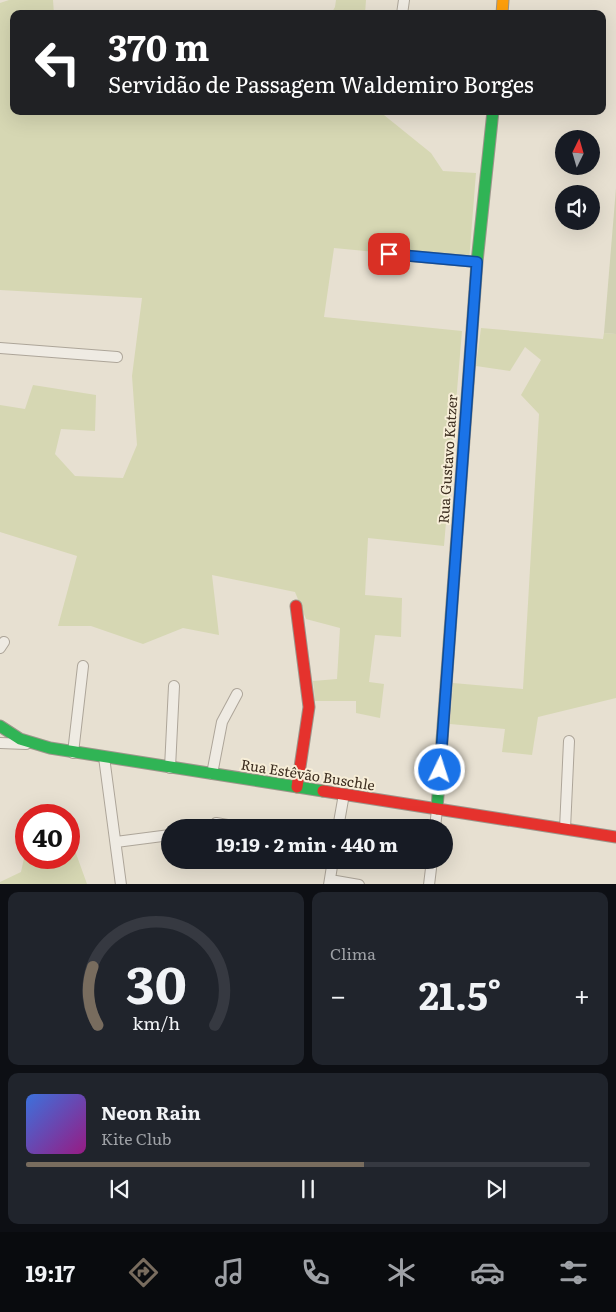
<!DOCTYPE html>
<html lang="pt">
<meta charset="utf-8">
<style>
:root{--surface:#171b24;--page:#20242c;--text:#f1f3f6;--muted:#9ea1a6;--line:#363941;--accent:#786c5e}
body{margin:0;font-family:Literata,serif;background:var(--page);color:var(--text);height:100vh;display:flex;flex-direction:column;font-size:19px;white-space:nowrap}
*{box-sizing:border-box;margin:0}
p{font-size:16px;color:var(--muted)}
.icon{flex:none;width:28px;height:28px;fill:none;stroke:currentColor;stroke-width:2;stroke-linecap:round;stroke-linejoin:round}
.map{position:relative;height:884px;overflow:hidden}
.details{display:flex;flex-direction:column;gap:8px;padding:8px;background:#0d0f14;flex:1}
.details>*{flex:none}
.guide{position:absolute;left:10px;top:10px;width:596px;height:105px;border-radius:10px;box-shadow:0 5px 20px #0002;background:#202124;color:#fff;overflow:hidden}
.needle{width:32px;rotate:5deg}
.fabs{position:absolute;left:555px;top:130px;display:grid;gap:10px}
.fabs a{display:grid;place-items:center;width:45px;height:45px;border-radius:50%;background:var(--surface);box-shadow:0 5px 20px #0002;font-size:25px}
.speed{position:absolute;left:15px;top:804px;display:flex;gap:10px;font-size:25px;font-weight:700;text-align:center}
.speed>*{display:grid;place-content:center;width:65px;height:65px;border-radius:50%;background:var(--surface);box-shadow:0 5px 20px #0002;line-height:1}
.speed .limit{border:8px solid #d22;background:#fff;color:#111}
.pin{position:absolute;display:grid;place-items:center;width:42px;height:42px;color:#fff;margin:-21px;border-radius:10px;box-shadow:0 2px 8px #0006}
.me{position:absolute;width:55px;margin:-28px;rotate:4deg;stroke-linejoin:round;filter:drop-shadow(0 0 4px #0008)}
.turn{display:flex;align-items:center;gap:18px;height:105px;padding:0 15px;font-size:22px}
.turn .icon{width:65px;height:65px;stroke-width:2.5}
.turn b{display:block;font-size:35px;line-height:42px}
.big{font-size:38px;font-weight:700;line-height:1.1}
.details .tile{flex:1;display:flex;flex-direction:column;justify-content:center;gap:8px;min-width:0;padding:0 18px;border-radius:10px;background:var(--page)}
.details .dial{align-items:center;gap:0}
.dial svg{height:130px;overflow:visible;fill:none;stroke:var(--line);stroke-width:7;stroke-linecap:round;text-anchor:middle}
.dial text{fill:var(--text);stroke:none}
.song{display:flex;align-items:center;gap:15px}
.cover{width:60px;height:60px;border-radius:8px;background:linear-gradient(135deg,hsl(220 70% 55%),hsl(310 70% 35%))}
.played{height:5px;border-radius:2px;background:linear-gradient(90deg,var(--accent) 60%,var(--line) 60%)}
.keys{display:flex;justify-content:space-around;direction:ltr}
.heat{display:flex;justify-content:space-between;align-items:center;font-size:28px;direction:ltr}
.details .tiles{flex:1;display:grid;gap:8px;grid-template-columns:1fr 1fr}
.tile:last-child{grid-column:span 2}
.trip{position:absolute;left:161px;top:819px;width:292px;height:50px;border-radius:25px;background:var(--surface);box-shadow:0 5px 20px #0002;font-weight:700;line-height:50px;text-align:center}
.tabs{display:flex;height:80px;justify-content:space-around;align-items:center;background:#090b0e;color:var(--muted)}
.tabs .icon{width:35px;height:35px}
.tabs .current{color:var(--accent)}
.tabs b{font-size:22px;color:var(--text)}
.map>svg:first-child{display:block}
.green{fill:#d6d7b3}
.cemetery{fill:#d1d1b3}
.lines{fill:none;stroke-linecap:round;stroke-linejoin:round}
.street-casing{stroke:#ada599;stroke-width:12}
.fast-casing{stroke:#9c958a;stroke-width:13}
.slow-casing{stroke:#9c958a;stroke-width:13}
.jam-casing{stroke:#9c958a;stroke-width:13}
.street{stroke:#efebe3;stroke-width:10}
.fast{stroke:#30b455;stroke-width:11}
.slow{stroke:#ff9f0a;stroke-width:11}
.jam{stroke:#e5322d;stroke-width:11}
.route-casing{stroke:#114b97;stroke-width:12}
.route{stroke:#1a73e8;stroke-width:9}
.labels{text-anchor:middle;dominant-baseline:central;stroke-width:4;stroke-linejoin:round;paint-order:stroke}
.street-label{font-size:14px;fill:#3d2e20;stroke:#f7eed8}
</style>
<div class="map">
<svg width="616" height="885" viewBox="0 0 616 885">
<rect width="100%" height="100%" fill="#e7e0d1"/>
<path class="green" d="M9 0H53L54 14H14V111H379L431 153 443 171 476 173 469 261 334 248 324 317 462 331 444 546 368 538 365 595 402 598 401 637 375 635 369 682 384 684 380 718 356 713V701H315L313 681 337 679 340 628 306 619 295 592 212 575 219 635 183 628 143 644 91 626H58L77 556 0 532V405L25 409 33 385 96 395 95 431 61 429 55 454 75 476 123 478 137 445 132 376 142 298 0 290V3Z
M336 0H366L365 14H331L335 7Z
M481 328 603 339 604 333 616 334V698L538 717 532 755 502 752 505 729 450 724 453 683 523 689 539 414 521 395 541 360 525 347 510 371 476 366Z
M69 834 87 884H0V882L21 872 26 849V858H69Z"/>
<path class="cemetery" d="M616 188V334L604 333Z"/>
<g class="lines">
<g class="street-casing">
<path id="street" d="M402 14 404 0
M389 254 477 262
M0 348 117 357
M0 648 4 642
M0 743 26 744
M73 753 83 666
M104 757 121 885
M170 768 174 686
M212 774 222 722 237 694
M216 823 244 828
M338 828 344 794
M435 828 437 809
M565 829 569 741
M116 842 170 835
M330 880 359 885
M329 885 333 860
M429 885 432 860"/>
</g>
<g class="fast-casing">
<path id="fast" d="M0 726 20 739 50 748 323 791
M437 809 477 262 493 111"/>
</g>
<g class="slow-casing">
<path id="slow" d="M502 14 503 0"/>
</g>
<g class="jam-casing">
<path id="jam" d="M296 606 309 707 297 787
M323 791 616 837"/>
</g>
<use href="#street" class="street"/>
<use href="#fast" class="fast"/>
<use href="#slow" class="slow"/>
<use href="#jam" class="jam"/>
</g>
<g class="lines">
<g class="route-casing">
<path id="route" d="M389 254 477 262 440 770"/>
</g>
<use href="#route" class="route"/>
</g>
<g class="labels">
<g class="street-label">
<text transform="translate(447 459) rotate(-86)">Rua Gustavo Katzer</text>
<text transform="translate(308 774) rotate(9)">Rua Estêvão Buschle</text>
</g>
</g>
</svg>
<div class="fabs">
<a><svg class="needle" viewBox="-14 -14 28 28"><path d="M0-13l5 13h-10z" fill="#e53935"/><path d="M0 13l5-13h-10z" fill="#9ea1a6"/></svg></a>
<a><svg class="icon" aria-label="sound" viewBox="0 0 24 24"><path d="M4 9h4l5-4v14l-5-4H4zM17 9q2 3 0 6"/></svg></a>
</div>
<div class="speed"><div class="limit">40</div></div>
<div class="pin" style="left:389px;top:254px;background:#d93025"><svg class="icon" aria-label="arrive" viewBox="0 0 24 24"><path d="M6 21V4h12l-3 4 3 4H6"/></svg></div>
<svg class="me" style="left:440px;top:770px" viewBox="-20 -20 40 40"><circle r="17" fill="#1a73e8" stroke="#fff" stroke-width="3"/><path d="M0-11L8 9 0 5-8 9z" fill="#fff"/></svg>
<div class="trip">19:19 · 2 min · 440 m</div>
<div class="guide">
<div class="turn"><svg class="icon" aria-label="left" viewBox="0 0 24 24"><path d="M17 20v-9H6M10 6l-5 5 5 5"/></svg><div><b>370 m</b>Servidão de Passagem Waldemiro Borges</div></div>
</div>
</div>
<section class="details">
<div class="tiles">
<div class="tile dial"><svg viewBox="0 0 100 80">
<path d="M14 69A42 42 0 1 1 86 69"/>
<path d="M14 69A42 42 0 0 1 11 33" stroke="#786c5e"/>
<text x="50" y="56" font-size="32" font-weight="700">30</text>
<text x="50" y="72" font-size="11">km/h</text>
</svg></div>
<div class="tile"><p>Clima</p>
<div class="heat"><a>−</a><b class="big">21.5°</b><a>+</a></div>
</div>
<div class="tile">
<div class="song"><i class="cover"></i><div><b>Neon Rain</b><p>Kite Club</p></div></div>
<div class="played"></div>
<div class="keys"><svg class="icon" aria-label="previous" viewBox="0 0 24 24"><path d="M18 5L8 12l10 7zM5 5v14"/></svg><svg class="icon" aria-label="pause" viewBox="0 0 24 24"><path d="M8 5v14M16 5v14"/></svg><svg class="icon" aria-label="next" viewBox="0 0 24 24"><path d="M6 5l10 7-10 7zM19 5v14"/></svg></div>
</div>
</div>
</section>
<nav class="tabs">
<b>19:17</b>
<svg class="icon current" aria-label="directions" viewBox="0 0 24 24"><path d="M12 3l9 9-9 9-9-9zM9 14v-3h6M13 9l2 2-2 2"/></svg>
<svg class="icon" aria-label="music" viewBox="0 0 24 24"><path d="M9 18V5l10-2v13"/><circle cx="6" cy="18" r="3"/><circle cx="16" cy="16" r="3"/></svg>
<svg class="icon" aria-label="phone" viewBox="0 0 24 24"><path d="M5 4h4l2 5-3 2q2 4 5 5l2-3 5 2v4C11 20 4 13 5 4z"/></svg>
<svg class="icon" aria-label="climate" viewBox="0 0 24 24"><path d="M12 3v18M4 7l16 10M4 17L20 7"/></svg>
<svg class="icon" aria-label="car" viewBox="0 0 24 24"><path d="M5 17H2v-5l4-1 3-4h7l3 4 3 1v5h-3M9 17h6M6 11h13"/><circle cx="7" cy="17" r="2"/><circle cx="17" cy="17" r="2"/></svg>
<svg class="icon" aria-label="filters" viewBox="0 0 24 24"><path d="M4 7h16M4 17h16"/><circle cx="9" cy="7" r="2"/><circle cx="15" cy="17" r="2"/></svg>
</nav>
